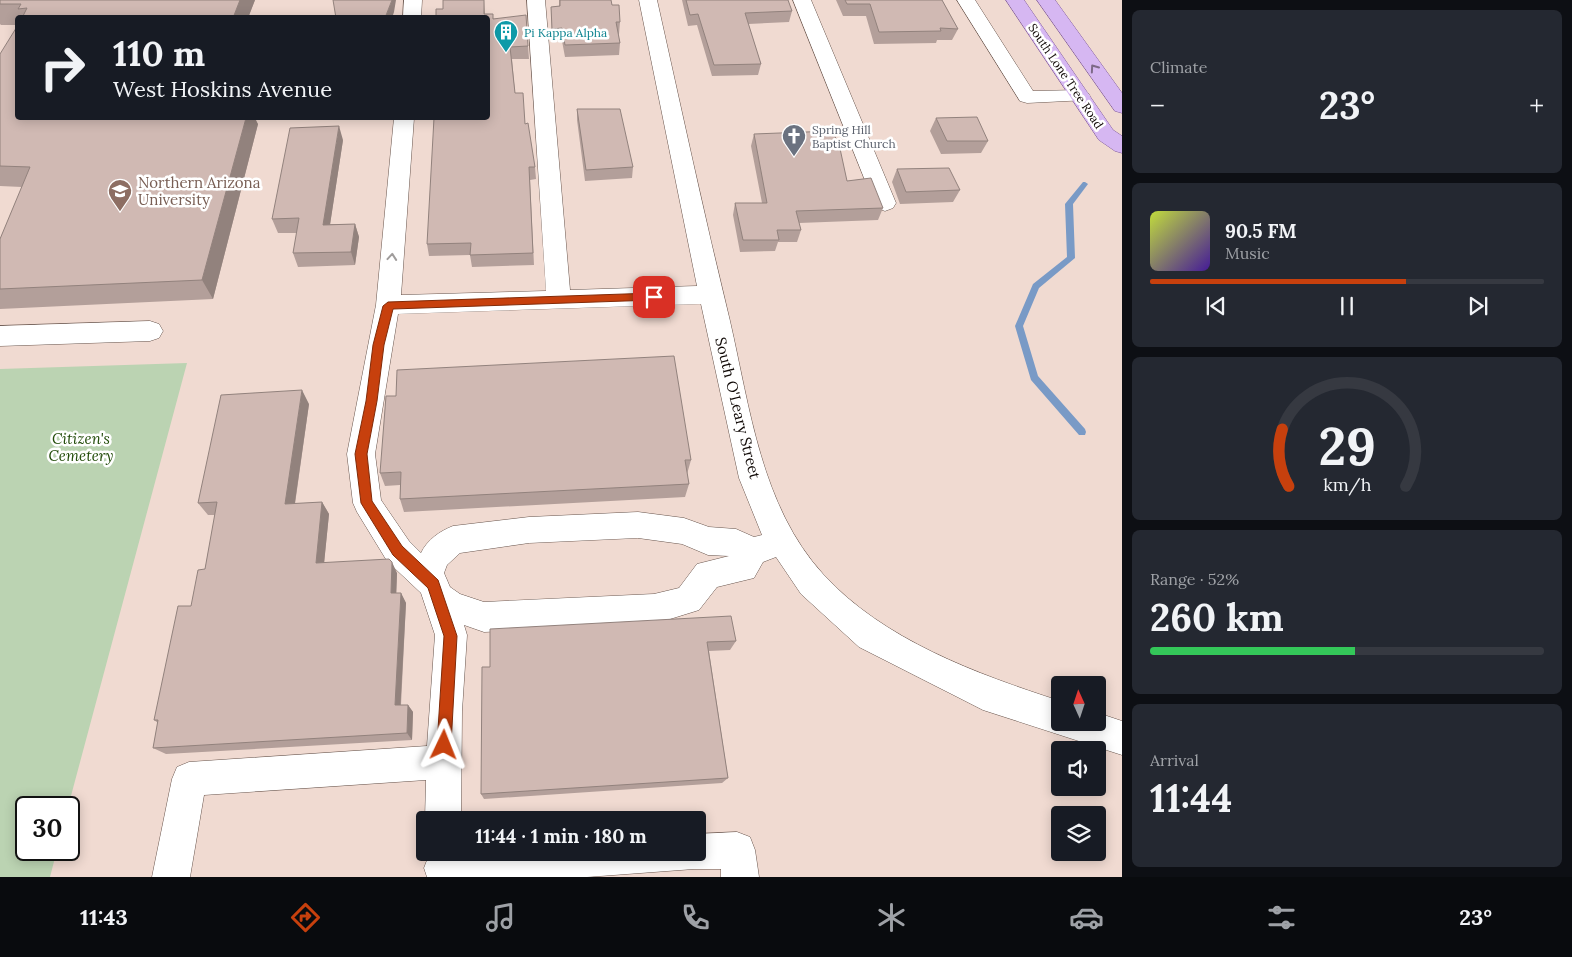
<!DOCTYPE html>
<meta charset="utf-8">
<style>
:root{--surface:#171b24;--page:#242831;--text:#f1f3f6;--muted:#9ea1a6;--line:#363941;--accent:#c7400d}
body{margin:0;font-family:Lora,serif;background:var(--page);color:var(--text);height:100vh;display:flex;flex-direction:column;font-size:19px;white-space:nowrap}
*{box-sizing:border-box;margin:0}
p{font-size:16px;color:var(--muted)}
.icon{flex:none;width:28px;height:28px;fill:none;stroke:currentColor;stroke-width:2;stroke-linecap:round;stroke-linejoin:round}
.map{position:relative;flex:1;overflow:hidden}
.details{display:flex;flex-direction:column;gap:10px;padding:10px;background:#0d0f14;width:450px}
.details>*{flex:none}
.hud{position:absolute;left:15px;top:15px;width:475px;height:105px;border-radius:5px;box-shadow:0 2px 12px #0003;background:#171b24;color:var(--text);overflow:hidden}
.needle{width:32px;rotate:357deg}
.controls{position:absolute;left:1051px;top:676px;display:grid;gap:10px}
.controls a{display:grid;place-items:center;width:55px;height:55px;border-radius:5px;background:var(--surface);box-shadow:0 2px 12px #0003;font-size:25px}
.speed{position:absolute;left:15px;top:796px;display:flex;gap:10px;font-size:25px;font-weight:700;text-align:center}
.speed>*{display:grid;place-content:center;width:65px;height:65px;border-radius:50%;background:var(--surface);box-shadow:0 2px 12px #0003;line-height:1}
.speed .limit{border:2px solid #111;border-radius:8px;background:#fff;color:#111}
.pin{position:absolute;display:grid;place-items:center;width:42px;height:42px;color:#fff;margin:-21px;border-radius:10px;box-shadow:0 2px 8px #0006}
.me{position:absolute;width:55px;margin:-28px;rotate:2deg;stroke-linejoin:round;filter:drop-shadow(0 0 4px #0008)}
.turn{display:flex;align-items:center;gap:18px;height:105px;padding:0 15px;font-size:22px}
.turn .icon{width:65px;height:65px;stroke-width:2.5}
.turn b{display:block;font-size:35px;line-height:42px}
.big{font-size:38px;font-weight:800;line-height:1.1}
.details .tile{flex:1;display:flex;flex-direction:column;justify-content:center;gap:8px;min-width:0;padding:0 18px;border-radius:8px;background:var(--page)}
.details .dial{align-items:center;gap:0}
.dial svg{height:130px;overflow:visible;fill:none;stroke:var(--line);stroke-width:7;stroke-linecap:round;text-anchor:middle}
.dial text{fill:var(--text);stroke:none}
.song{display:flex;align-items:center;gap:15px}
.cover{width:60px;height:60px;border-radius:8px;background:linear-gradient(135deg,hsl(70 70% 55%),hsl(260 70% 35%))}
.played{height:5px;border-radius:2px;background:linear-gradient(90deg,var(--accent) 65%,var(--line) 65%)}
.keys{display:flex;justify-content:space-around;direction:ltr}
.heat{display:flex;justify-content:space-between;align-items:center;font-size:28px;direction:ltr}
.charge{height:8px;border-radius:4px;background:linear-gradient(90deg,#34c759 52%,var(--line) 0)}
.trip{position:absolute;left:416px;top:811px;width:290px;height:50px;border-radius:5px;background:var(--surface);box-shadow:0 2px 12px #0003;font-weight:800;line-height:50px;text-align:center}
.tabs{display:flex;height:80px;justify-content:space-around;align-items:center;background:#090b0e;color:var(--muted)}
.tabs .icon{width:35px;height:35px}
.tabs .current{color:var(--accent)}
.tabs b{font-size:22px;color:var(--text)}
main{display:flex;flex:1;min-height:0}
.map>svg:first-child{display:block}
.green{fill:#bbd3b2}
.lines{fill:none;stroke-linecap:round;stroke-linejoin:round}
.stream{fill:#799ac6;fill-rule:evenodd}
.minor-casing{stroke:#68554d;stroke-width:1}
.major-casing{stroke:#805b9b;stroke-width:1}
.minor{fill:#fff;fill-rule:evenodd}
.major{fill:#d6b7f2;fill-rule:evenodd}
.wall{fill:#b39f9a}
.shaded-wall{fill:#92827d}
.building{fill:#d0b9b3;stroke:#92827d}
.oneway{stroke:#7d6988}
.oneway2{stroke:#a09d9c}
.route{fill:#c7400d;stroke:#812a08}
.labels{text-anchor:middle;dominant-baseline:central;stroke-width:5;stroke-linejoin:round;paint-order:stroke}
.far-culture-label{font-size:12px;fill:#0d838f;stroke:#fff;text-anchor:start}
.far-street-label{font-size:12px;fill:#110a07;stroke:#fff}
.far-worship-label{font-size:12px;fill:#5b616d;stroke:#fff;text-anchor:start}
.education-label{font-size:15px;fill:#785e54;stroke:#fff;text-anchor:start}
.street-label{font-size:15px;fill:#110a07;stroke:#fff}
.park-label{font-size:15px;font-style:italic;fill:#224c09;stroke:#fff}
</style>
<main>
<div class="map">
<svg width="1122" height="877" viewBox="0 0 1122 877">
<rect width="100%" height="100%" fill="#f0dad1"/>
<path class="green" d="M187 363 68 807 26 808V850H57L50 877H0V369Z"/>
<g class="lines">
<path class="stream" d="M1083 182H1085L1088 184 1073 204 1075 258 1039 288 1023 326 1038 376 1085 429 1086 432 1085 435H1079L1031 380 1015 326 1033 284 1067 257 1065 204Z"/>
<g class="minor-casing">
<path id="minor" d="M404 0H422L421 18H403Z
M527 0H545L570 290 697 286 639 0H657C681 107 704 215 730 321 750 408 761 506 823 574 883 640 977 674 1060 701V722H1098V713L1122 721V755L983 710 859 647 801 594 776 557 763 562 754 578 717 587 699 610 654 624 484 632 464 625 467 635 462 711 461 820H425L426 780 204 795 190 877H152L172 779 177 767 189 762 427 746 435 635 421 593 387 561 357 512 353 503 347 454 376 305 394 118H414L401 295 546 291ZM701 304 739 478 762 535 754 537 736 529 709 527 684 518 638 512 529 517 453 526C440 531 427 540 421 553L409 541 381 500 375 454 398 314ZM638 538 682 544 708 555 729 556 697 564 679 588 654 594 484 602 460 594 450 587 444 573 447 565 460 553 529 543Z
M793 0H811L896 203 893 208 885 211 877 208 874 203Z
M957 0H975L1033 91 1080 90 1087 92 1090 96 1087 100 1027 103 1020 101Z
M150 321 159 324 163 331 159 338 150 341 0 346V326Z
M737 832 750 837 755 850 759 877H721V869H694L587 877H427L424 868 429 855 435 852H698V834Z"/>
</g>
<g class="major-casing">
<path id="major" d="M1006 0H1024L1113 130 1122 136V153L1115 151 1099 140Z
M1037 0H1055L1122 93V113L1115 111Z"/>
</g>
<use href="#minor" class="minor"/>
<use href="#major" class="major"/>
</g>
<path class="wall" d="M0 0H255L248 18H18V25H1L0 24Z
M443 0H484L485 14 494 19 528 46 529 59H512L515 93 525 124 535 167 536 179 530 180 534 265 472 267 470 255 429 256 427 244 488 118 443 9Z
M559 0H611L612 5 620 22 619 34H618L620 43 619 55 565 57 562 41 552 42 551 7 559 6Z
M682 0H788L792 11 789 22 748 24 761 64 758 75 712 76 697 25 688 26Z
M836 0H942L958 29 952 40H937L936 43 874 44 866 16H843Z
M0 54 258 124 213 299 0 309V239L22 187 0 186Z
M577 109 633 167 632 178 585 181 577 120Z
M936 118 988 141 981 153 941 154 930 131Z
M754 134 847 181 883 208 878 220 799 223 801 230 797 242H778L775 251 740 252 733 215 735 203H762L751 146Z
M343 140 330 224H355L359 237 355 265 298 267 293 253 297 233H278L272 219Z
M897 169 960 190 953 202 900 204 892 182Z
M309 404 295 504 322 502 329 514 324 563 397 573 396 593H401L406 603 401 705H408L413 712 412 740 166 754 153 748 158 723 154 720 191 606 205 569 215 515H208L198 503Z
M691 460 687 474 689 484 685 497 404 512 400 499V485L385 486 380 473Z
M490 629 736 641 730 650 709 651 728 778 722 783 484 799 481 794 490 667Z"/>
<path class="shaded-wall" d="M240 0H255L248 18H233Z
M392 0H396L394 12 392 18H385Z
M246 118H255L258 124 213 299 202 280Z
M339 126 343 140 328 238 323 225Z
M355 224 359 237 355 265 351 252Z
M302 390 309 404 293 516 285 504Z
M322 502 329 514 323 574 316 563Z
M392 562 397 573 396 603 391 593Z
M401 593 406 603 400 713 395 705Z
M408 705 413 712 412 740 407 733Z"/>
<path class="building" d="M0 0H240L233 18H22L27 8 18 9 21 4H0Z
M333 0H392L385 18H336Z
M443 0H484V14H493V19L526 15 528 46 510 47 515 93H523L525 124 528 123 535 167H529L533 253 470 255 471 243 427 244 434 118H488V18H436V9H443Z
M560 0H611L612 5H619L620 22H616L620 43 565 45 562 28 552 29 551 7 560 6Z
M686 0H788L792 11 745 13 761 64 714 65 698 14 690 15Z
M845 0H942L958 29 940 28 941 31 879 32 870 4H847Z
M18 25V118H246L202 280 0 289V239L30 167 0 166V54Z
M577 109H620L633 167 586 170Z
M977 117 988 141H947L936 118Z
M339 126 323 225 355 224 351 252 293 253 299 218 272 219 290 128Z
M832 131 839 144 847 181 871 178 883 208 796 211 801 230H777L779 240H743L735 203H767L754 134Z
M949 168 960 190 906 192 897 169Z
M674 356 691 460H685L689 484 400 499 401 472 380 473 386 396H396L397 370Z
M302 390 285 504 322 502 316 563 389 559 392 562 391 593H401L395 705H408L407 733 153 748 158 720H154L178 606H191L198 570 205 569 217 502 198 503 221 395Z
M731 616 736 641 707 642 728 778 481 794 482 667H490V629Z"/>
<defs><path id="oneway-chevron" d="M-2-3.5L2.5 0L-2 3.5" fill="none" stroke-width="1.6" stroke-linecap="round" stroke-linejoin="round" transform="scale(1.25)"/></defs>
<use class="oneway" href="#oneway-chevron" transform="translate(1094 68) rotate(-125)"/>
<use class="oneway2" href="#oneway-chevron" transform="translate(392 257) rotate(-85)"/>
<path class="route" d="M654 293 659 297 654 300 393 309 384 345 377 401 367 454 372 501 402 546 438 580 457 636 451 745 449 750 444 752 439 750 437 745 444 636 428 588 393 555 361 503 355 454 366 401 373 345 383 306 388 302Z"/>
<defs>
<g id="building-pin" transform="scale(1.25)"><path d="M0 17L-7.5 6A9.5 9.5 0 1 1 7.5 6Z" fill="#0f9aa8" stroke="#fff"/><path d="M-4-6H4V6H1V3H-1V6H-4ZM-2.5-4.3h1.7v1.8h-1.7ZM.8-4.3h1.7v1.8H.8ZM-2.5-1h1.7V.8h-1.7ZM.8-1h1.7V.8H.8Z" fill="#fff"/></g>
<g id="church-pin" transform="scale(1.25)"><path d="M0 17L-7.5 6A9.5 9.5 0 1 1 7.5 6Z" fill="#6b7280" stroke="#fff"/><path d="M-1.2-6h2.4v3.5h3.3v2.4h-3.3V6h-2.4V-.1h-3.3v-2.4h3.3Z" fill="#fff"/></g>
<g id="university-pin" transform="scale(1.25)"><path d="M0 17L-7.5 6A9.5 9.5 0 1 1 7.5 6Z" fill="#8d6e63" stroke="#fff"/><path d="M0-5L7-2L0 1L-7-2ZM-4 1L0 2.5L4 1V4Q0 6-4 4Z" fill="#fff"/></g>
</defs>
<g fill-rule="evenodd">
<use href="#building-pin" x="506" y="32"/>
<use href="#church-pin" x="794" y="136"/>
<use href="#university-pin" x="120" y="191"/>
</g>
<g class="labels">
<g class="far-culture-label">
<text x="524" y="32">Pi Kappa Alpha</text>
</g>
<g class="far-street-label">
<text transform="translate(1066 76) rotate(56)">South Lone Tree Road</text>
</g>
<g class="far-worship-label">
<text x="812" y="129">Spring Hill<tspan x="812" dy="14">Baptist Church</tspan></text>
</g>
<g class="education-label">
<text x="138" y="182">Northern Arizona<tspan x="138" dy="17">University</tspan></text>
</g>
<g class="street-label">
<text transform="translate(738 408) rotate(76)">South O'Leary Street</text>
</g>
<g class="park-label">
<text x="81" y="438">Citizen's<tspan x="81" dy="17">Cemetery</tspan></text>
</g>
</g>
</svg>
<div class="controls">
<a><svg class="needle" viewBox="-14 -14 28 28"><path d="M0-13l5 13h-10z" fill="#e53935"/><path d="M0 13l5-13h-10z" fill="#9ea1a6"/></svg></a>
<a><svg class="icon" aria-label="sound" viewBox="0 0 24 24"><path d="M4 9h4l5-4v14l-5-4H4zM17 9q2 3 0 6"/></svg></a>
<a><svg class="icon" aria-label="layers" viewBox="0 0 24 24"><path d="M12 4l9 5-9 5-9-5zM3 14l9 5 9-5"/></svg></a>
</div>
<div class="speed"><div class="limit">30</div></div>
<div class="pin" style="left:654px;top:297px;background:#d93025"><svg class="icon" aria-label="arrive" viewBox="0 0 24 24"><path d="M6 21V4h12l-3 4 3 4H6"/></svg></div>
<svg class="me" style="left:444px;top:745px" viewBox="-20 -20 40 40"><path d="M0-17L14 15 0 8-14 15z" fill="#c7400d" stroke="#fff" stroke-width="4"/></svg>
<div class="trip">11:44 · 1 min · 180 m</div>
<div class="hud">
<div class="turn"><svg class="icon" aria-label="right" viewBox="0 0 24 24"><path d="M7 20v-9h11M14 6l5 5-5 5"/></svg><div><b>110 m</b>West Hoskins Avenue</div></div>
</div>
</div>
<section class="details">
<div class="tile"><p>Climate</p>
<div class="heat"><a>−</a><b class="big">23°</b><a>+</a></div>
</div>
<div class="tile">
<div class="song"><i class="cover"></i><div><b>90.5 FM</b><p>Music</p></div></div>
<div class="played"></div>
<div class="keys"><svg class="icon" aria-label="previous" viewBox="0 0 24 24"><path d="M18 5L8 12l10 7zM5 5v14"/></svg><svg class="icon" aria-label="pause" viewBox="0 0 24 24"><path d="M8 5v14M16 5v14"/></svg><svg class="icon" aria-label="next" viewBox="0 0 24 24"><path d="M6 5l10 7-10 7zM19 5v14"/></svg></div>
</div>
<div class="tile dial"><svg viewBox="0 0 100 80">
<path d="M14 69A42 42 0 1 1 86 69"/>
<path d="M14 69A42 42 0 0 1 10 34" stroke="#c7400d"/>
<text x="50" y="56" font-size="32" font-weight="700">29</text>
<text x="50" y="72" font-size="11">km/h</text>
</svg></div>
<div class="tile"><p>Range · 52%</p><b class="big">260 km</b><div class="charge"></div></div>
<div class="tile"><p>Arrival</p><b class="big">11:44</b></div>
</section>
</main>
<nav class="tabs">
<b>11:43</b>
<svg class="icon current" aria-label="directions" viewBox="0 0 24 24"><path d="M12 3l9 9-9 9-9-9zM9 14v-3h6M13 9l2 2-2 2"/></svg>
<svg class="icon" aria-label="music" viewBox="0 0 24 24"><path d="M9 18V5l10-2v13"/><circle cx="6" cy="18" r="3"/><circle cx="16" cy="16" r="3"/></svg>
<svg class="icon" aria-label="phone" viewBox="0 0 24 24"><path d="M5 4h4l2 5-3 2q2 4 5 5l2-3 5 2v4C11 20 4 13 5 4z"/></svg>
<svg class="icon" aria-label="climate" viewBox="0 0 24 24"><path d="M12 3v18M4 7l16 10M4 17L20 7"/></svg>
<svg class="icon" aria-label="car" viewBox="0 0 24 24"><path d="M5 17H2v-5l4-1 3-4h7l3 4 3 1v5h-3M9 17h6M6 11h13"/><circle cx="7" cy="17" r="2"/><circle cx="17" cy="17" r="2"/></svg>
<svg class="icon" aria-label="filters" viewBox="0 0 24 24"><path d="M4 7h16M4 17h16"/><circle cx="9" cy="7" r="2"/><circle cx="15" cy="17" r="2"/></svg>
<b>23°</b>
</nav>
